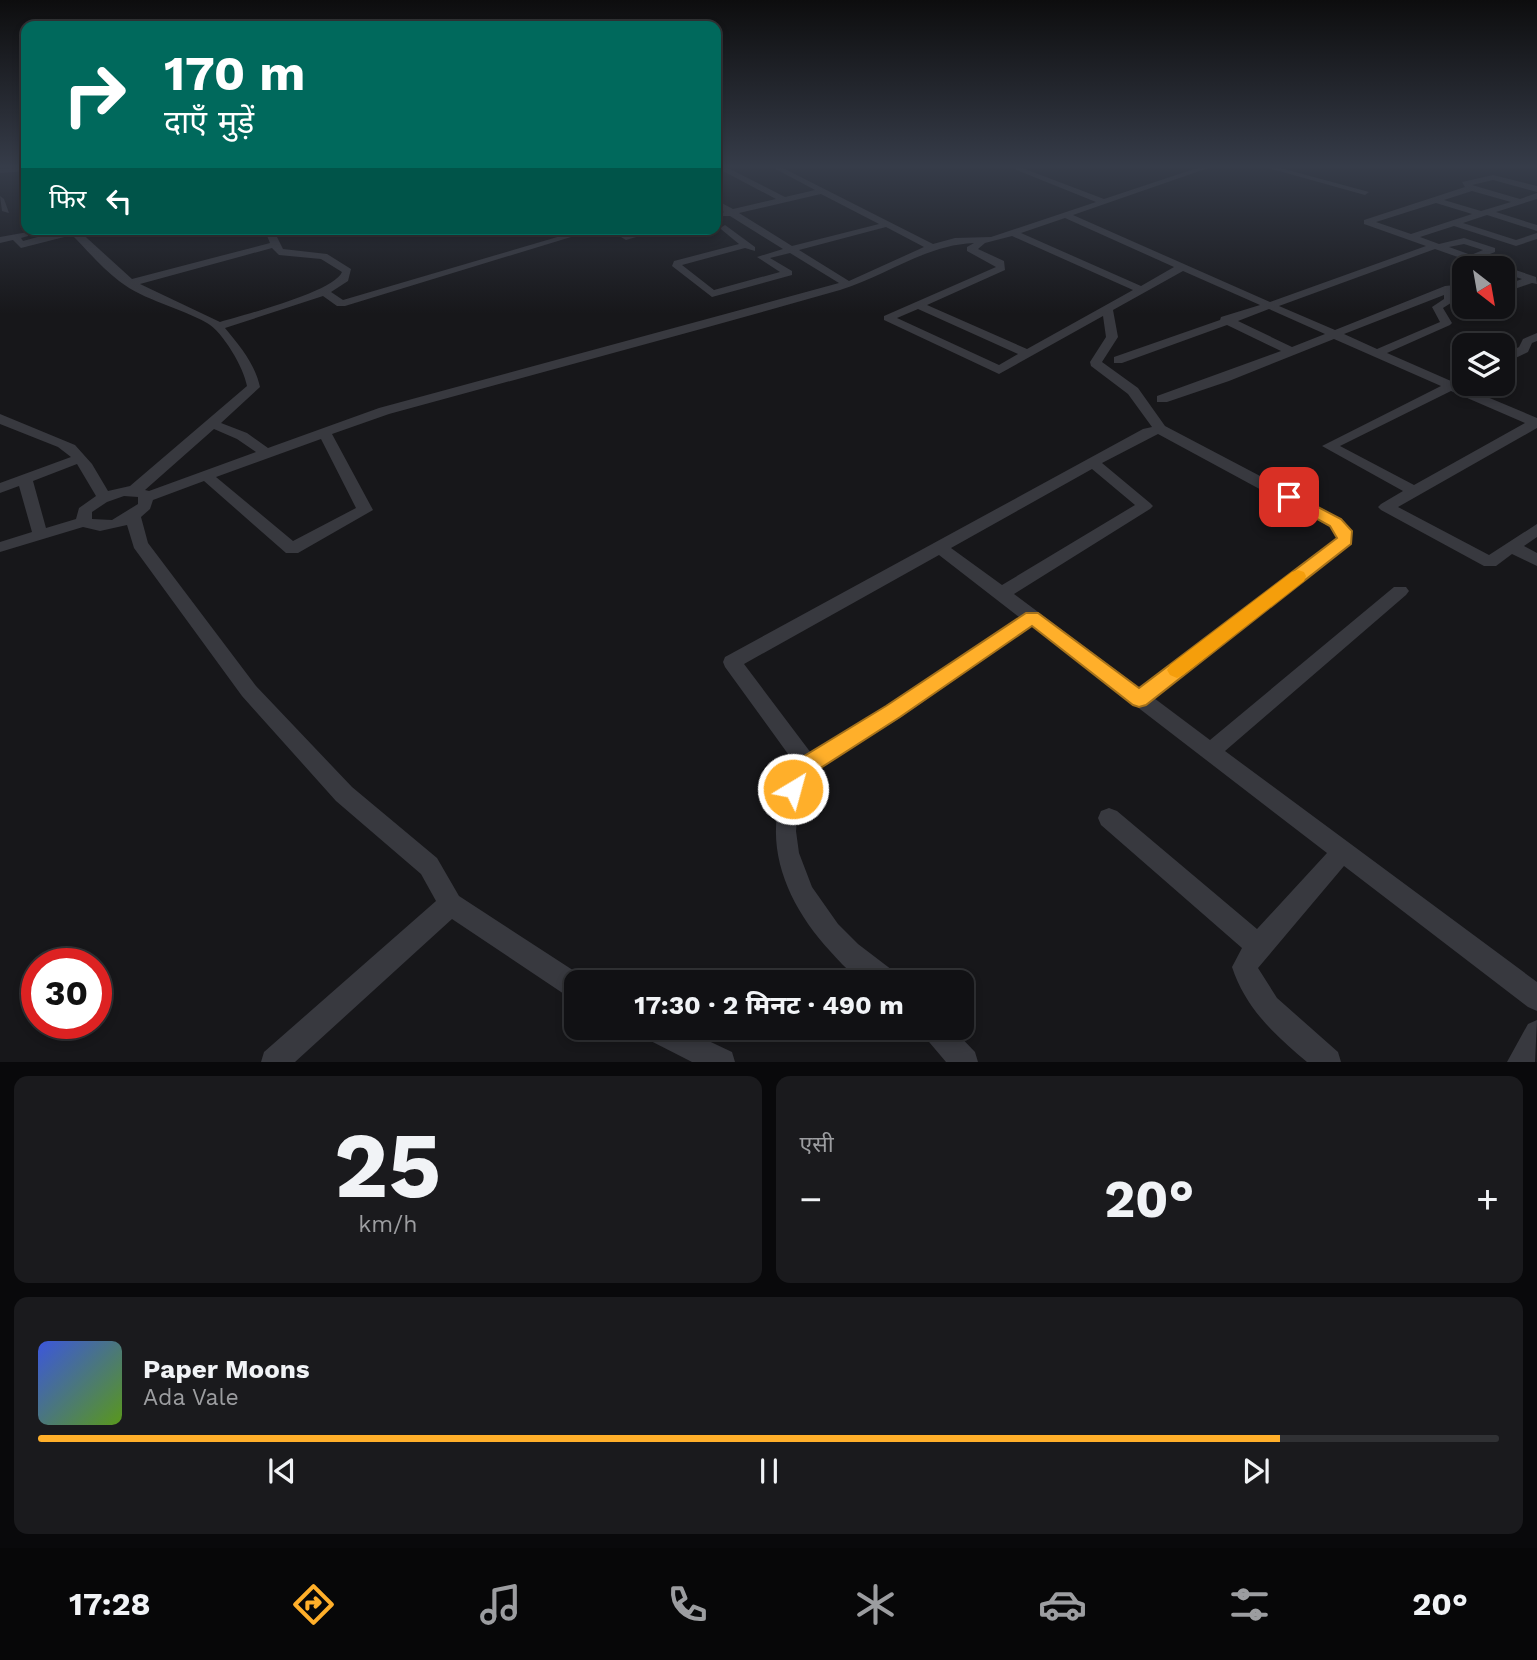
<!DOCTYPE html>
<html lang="hi">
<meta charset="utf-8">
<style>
:root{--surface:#111114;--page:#1a1a1d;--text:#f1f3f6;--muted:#9c9da0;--line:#303134;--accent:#ffaf2a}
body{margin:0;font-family:"Work Sans","Noto Sans Devanagari",sans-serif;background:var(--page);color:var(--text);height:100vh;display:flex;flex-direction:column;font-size:26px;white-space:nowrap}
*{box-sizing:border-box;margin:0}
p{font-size:23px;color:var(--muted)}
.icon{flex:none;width:38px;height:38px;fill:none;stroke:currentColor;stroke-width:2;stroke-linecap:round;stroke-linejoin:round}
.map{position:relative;height:1062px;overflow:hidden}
.sheet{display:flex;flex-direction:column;gap:14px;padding:14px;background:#09090b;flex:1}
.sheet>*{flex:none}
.guide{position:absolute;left:21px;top:21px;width:700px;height:214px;border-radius:14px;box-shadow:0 4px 10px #0003,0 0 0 2px var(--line);background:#00695c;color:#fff;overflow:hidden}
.needle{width:46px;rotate:149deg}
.fabs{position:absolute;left:1452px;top:256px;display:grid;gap:14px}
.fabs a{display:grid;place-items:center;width:63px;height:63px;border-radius:14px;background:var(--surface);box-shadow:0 4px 10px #0003,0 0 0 2px var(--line);font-size:35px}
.speed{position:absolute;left:21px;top:948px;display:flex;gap:14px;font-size:35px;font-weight:700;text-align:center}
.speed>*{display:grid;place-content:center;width:91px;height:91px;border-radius:50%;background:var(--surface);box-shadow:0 4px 10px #0003,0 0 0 2px var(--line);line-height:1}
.speed .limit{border:10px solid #d22;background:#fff;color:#111}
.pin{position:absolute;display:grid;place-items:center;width:60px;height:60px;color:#fff;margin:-30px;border-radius:14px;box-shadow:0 4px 10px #0006}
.me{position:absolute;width:77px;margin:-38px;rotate:37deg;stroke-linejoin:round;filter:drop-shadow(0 0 5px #0008)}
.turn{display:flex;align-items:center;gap:24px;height:147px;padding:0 28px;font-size:32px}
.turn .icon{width:91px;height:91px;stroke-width:2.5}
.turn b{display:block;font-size:49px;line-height:60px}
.then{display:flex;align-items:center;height:66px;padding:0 28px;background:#0003;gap:14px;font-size:26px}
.big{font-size:52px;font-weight:700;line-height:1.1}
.sheet .tile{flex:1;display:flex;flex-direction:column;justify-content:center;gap:10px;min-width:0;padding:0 24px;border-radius:14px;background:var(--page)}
.sheet .dial{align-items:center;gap:0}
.dial b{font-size:91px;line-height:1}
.song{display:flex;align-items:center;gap:21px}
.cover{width:84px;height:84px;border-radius:10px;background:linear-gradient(135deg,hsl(230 70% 55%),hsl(90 70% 35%))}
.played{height:7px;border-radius:4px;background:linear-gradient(90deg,var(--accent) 85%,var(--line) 85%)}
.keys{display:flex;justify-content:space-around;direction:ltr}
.heat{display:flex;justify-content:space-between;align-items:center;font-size:38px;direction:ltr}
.sheet .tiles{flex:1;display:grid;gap:14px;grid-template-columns:1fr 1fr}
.tile:last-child{grid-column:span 2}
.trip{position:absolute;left:564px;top:970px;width:410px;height:70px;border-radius:14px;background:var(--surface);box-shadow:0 4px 10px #0003,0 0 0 2px var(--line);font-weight:700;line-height:70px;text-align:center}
.tabs{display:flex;height:112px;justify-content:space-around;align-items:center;background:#070708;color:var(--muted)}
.tabs .icon{width:49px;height:49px}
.tabs .selected{color:var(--accent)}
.tabs b{font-size:32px;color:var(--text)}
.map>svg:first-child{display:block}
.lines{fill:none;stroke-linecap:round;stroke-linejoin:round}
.minor{fill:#38393f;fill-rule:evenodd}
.route{fill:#ffaf2a;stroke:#a6721b;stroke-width:2}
.slow{fill:#f59e0b}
</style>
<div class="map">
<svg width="1537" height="1062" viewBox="0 0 1537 1062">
<rect width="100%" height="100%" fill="#17171a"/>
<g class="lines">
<path class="minor" d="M770 166H779L933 244 955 238 991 237 1096 202 1007 166H1017L1104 199 1203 166H1214L1073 215 1270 302 1426 246 1364 224V220L1465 187 1462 182 1493 175 1537 186V192L1493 180 1472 185 1520 199 1537 193V199L1496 212 1537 225V231L1487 215 1463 223 1516 240 1537 233V239L1516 246 1454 226 1420 237 1439 244 1464 238 1495 248V252L1480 258 1536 277 1537 284 1532 283 1503 293V286L1522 279 1503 273V268H1489L1435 249 1279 306 1335 330 1445 286 1465 284V290H1454V301L1443 308 1452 323 1450 325 1387 353 1451 381 1465 375 1466 383 1461 386 1537 418V428L1398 507 1489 555 1537 524V537L1524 546 1537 553V566L1512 554 1496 566H1484L1381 510 1378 507 1381 504 1403 491 1322 446 1441 386 1334 339 1229 381 1167 402H1157V396L1281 351 1227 325 1122 363H1114V357L1220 320 1221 317 1260 305 1183 271 1113 310 1118 337 1102 362 1138 388 1165 426 1342 519 1352 531 1351 544 1154 698 1210 740 1394 587H1406L1409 591 1406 595 1225 751 1537 982V1011L1528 1007 1344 866 1258 968 1277 998 1338 1052 1341 1062H1307C1274 1034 1246 1009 1232 967L1242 948 1101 825 1098 818 1101 811 1109 808 1117 811 1257 929 1327 853 1032 626 900 718 815 771 804 790 798 809 796 831 799 853 812 887 838 924 858 944 896 973 900 982C890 982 876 984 867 982 854 978 839 961 830 951 782 899 755 829 796 765L725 667 723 662 725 657 1143 429 1152 427 1128 394 1091 366 1090 362 1106 337 1103 316 999 374 884 320V316L996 267 967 251V247L974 243C925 245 886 276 840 290 690 333 539 373 389 414L332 434 373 510 298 553H286L204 481 153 500 150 509 141 517 148 543 256 686 352 787 437 858 459 896 585 978 587 982H576V1000L567 996 452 919 295 1062H261L264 1052 436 901 421 874 336 801 242 696 134 548 127 525 100 531 83 527 0 552V542L32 532 19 486 0 493V483L71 457 58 447 0 424V414L75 445 92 464 108 491 130 486 247 386C244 368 223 332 207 323 179 307 145 301 119 281 102 268 87 250 72 235L21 248 13 240 0 243V237L28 232V236L21 238 23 241 67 229H77L132 279 270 243 265 231 273 229 283 249 327 254 351 269 348 281 331 292 343 300 571 233V237L345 306H337L323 296 225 328C240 346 255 364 260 387L221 423 247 433 268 448 379 408 839 283 790 253 770 258 792 271V275L712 297 672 266 674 261 739 244 722 230 720 228 725 225 755 247V251L745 248 682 265 714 290 780 272 757 257 783 249 730 216H722L720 214 724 212 716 207V200L733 209 776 199 723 171 726 167 785 197 815 190ZM1472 191 1511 202 1481 211 1444 200ZM821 194 879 224 792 246 739 213ZM1436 203 1472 214 1411 234 1376 222ZM1065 218 1174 267 1141 286 1021 233ZM886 227 924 247 849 281 799 250ZM1012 236 1133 290 1027 349 927 305 1005 270 1004 261 978 249 985 243ZM1464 244 1483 250 1471 255 1449 247ZM272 248 279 255 321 259 342 272C334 292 243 315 220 322L140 284ZM1444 295V299L1432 307 1440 322 1377 349 1344 334ZM918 309 1018 354 999 365 897 318ZM1269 309 1325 334 1292 347 1238 321ZM1451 391 1525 423 1414 485 1340 446ZM214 429 237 439 256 452 149 491 145 490ZM1158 434 1330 527 1336 532 1337 538 1140 688 1014 594 1150 509 1153 506 1150 503 1102 463ZM321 439 356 508 293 541 216 477ZM77 464 96 496 79 508 76 519 46 528 33 481ZM1092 469 1135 505 1002 585 951 548ZM124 496 138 497V504L112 520 92 519V512L107 502ZM939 555 1019 617 886 706 811 753 744 664Z
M1261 166H1273L1369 192 1365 195Z
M26 167V171L0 173V169Z
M0 196 4 199 9 213 2 211Z
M646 229H663L626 240 621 237Z
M1537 333V341L1532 343 1528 352 1503 364V355L1519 347 1523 339Z
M1537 1020 1535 1062H1507L1528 1024Z
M637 1027H679L732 1052 735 1062H692L641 1036Z
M920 1027H951L975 1052 978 1062H946L924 1036Z"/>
</g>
<linearGradient id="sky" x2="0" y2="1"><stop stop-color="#0d0d0e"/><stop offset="0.53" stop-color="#363c49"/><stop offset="1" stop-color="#363c49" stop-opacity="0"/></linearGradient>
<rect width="1537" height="314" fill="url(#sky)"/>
<path class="route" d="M1289 492 1341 519 1352 531 1351 544 1146 705 1139 707 1133 705 1032 626 900 717 816 771 801 796 793 799 785 796 782 789 801 758 886 706 1026 613H1038L1139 688 1337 538 1330 526 1283 500 1281 497 1283 494Z"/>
<path class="slow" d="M1298 570 1304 572 1306 576 1304 581 1183 675 1177 678 1170 675 1167 670 1170 665 1292 572Z"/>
</svg>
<div class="fabs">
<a><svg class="needle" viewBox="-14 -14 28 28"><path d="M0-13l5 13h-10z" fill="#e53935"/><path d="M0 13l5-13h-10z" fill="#9c9da0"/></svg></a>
<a><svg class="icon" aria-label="layers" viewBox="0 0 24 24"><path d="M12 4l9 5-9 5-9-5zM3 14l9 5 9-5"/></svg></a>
</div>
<div class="speed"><div class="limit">30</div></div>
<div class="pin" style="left:1289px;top:497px;background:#d93025"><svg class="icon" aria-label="arrive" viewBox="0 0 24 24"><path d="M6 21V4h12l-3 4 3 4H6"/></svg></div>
<svg class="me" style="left:793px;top:789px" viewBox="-20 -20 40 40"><circle r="17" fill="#ffaf2a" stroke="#fff" stroke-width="3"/><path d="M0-11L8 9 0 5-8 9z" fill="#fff"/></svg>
<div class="trip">17:30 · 2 मिनट · 490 m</div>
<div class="guide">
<div class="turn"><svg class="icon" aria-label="right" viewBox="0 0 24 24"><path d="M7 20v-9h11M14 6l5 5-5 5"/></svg><div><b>170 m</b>दाएँ मुड़ें</div></div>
<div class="then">फिर<svg class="icon" aria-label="left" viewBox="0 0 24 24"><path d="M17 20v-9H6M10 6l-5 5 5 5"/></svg></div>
</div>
</div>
<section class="sheet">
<div class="tiles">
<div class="tile dial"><b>25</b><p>km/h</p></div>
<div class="tile"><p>एसी</p>
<div class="heat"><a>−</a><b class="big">20°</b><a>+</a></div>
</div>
<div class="tile">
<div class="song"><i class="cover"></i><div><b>Paper Moons</b><p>Ada Vale</p></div></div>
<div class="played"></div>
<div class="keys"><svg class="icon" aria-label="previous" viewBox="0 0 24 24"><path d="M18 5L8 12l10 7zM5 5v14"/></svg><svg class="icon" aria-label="pause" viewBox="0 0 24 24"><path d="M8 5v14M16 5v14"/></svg><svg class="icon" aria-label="next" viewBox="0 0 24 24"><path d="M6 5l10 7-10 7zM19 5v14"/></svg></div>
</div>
</div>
</section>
<nav class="tabs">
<b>17:28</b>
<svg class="icon selected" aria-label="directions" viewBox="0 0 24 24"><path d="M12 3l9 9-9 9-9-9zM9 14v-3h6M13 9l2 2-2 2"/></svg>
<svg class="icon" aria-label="music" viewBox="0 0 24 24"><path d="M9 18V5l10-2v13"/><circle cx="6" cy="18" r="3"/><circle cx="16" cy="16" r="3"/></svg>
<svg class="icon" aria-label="phone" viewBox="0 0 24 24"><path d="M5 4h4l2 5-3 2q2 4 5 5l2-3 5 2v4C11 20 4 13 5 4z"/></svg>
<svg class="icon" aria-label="climate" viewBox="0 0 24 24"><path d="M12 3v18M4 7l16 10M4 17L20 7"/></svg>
<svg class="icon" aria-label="car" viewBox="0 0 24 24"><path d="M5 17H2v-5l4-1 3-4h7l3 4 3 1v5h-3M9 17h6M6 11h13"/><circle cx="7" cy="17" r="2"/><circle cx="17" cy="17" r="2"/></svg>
<svg class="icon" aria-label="filters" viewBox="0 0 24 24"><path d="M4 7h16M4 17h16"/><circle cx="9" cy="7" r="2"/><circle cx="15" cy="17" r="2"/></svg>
<b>20°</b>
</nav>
